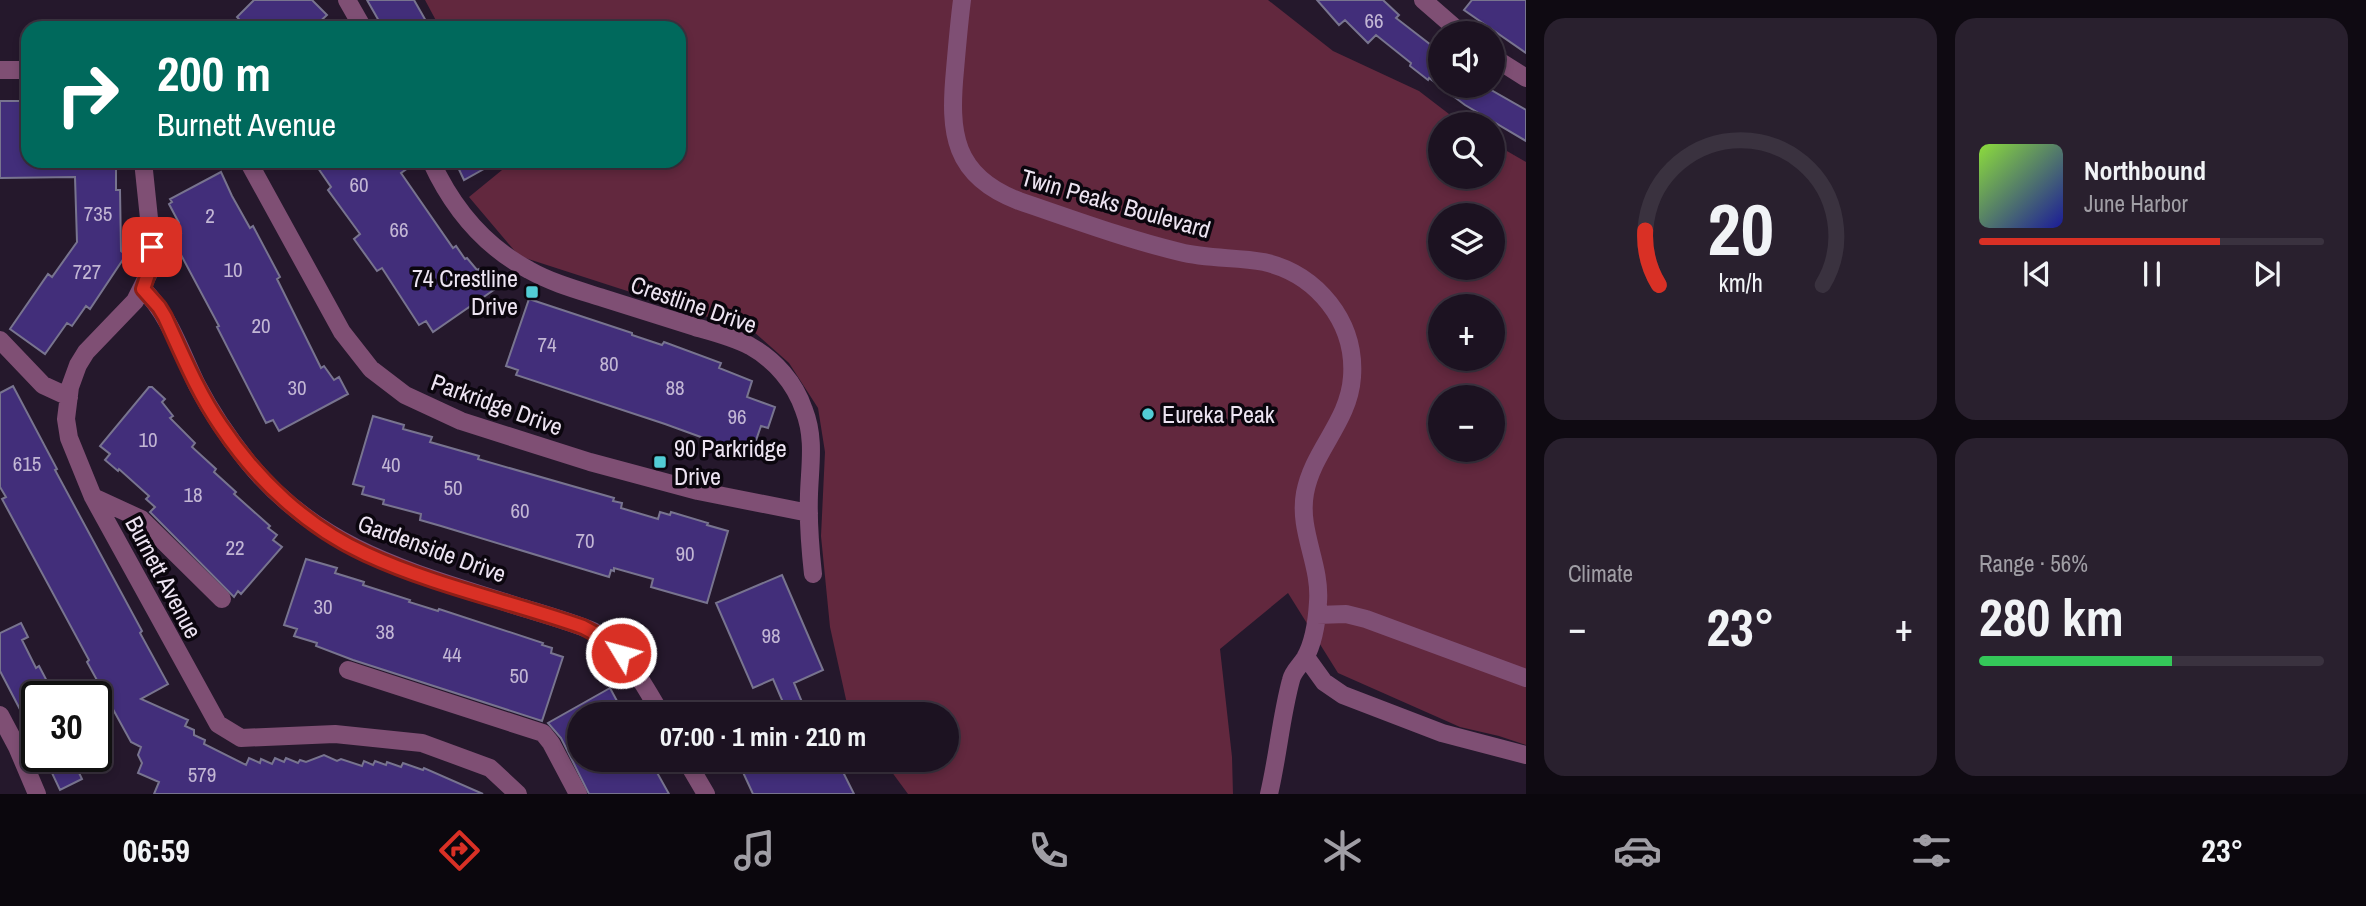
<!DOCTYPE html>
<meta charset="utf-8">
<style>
:root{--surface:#1c1221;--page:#29202e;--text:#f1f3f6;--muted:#a09ea5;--line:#3a323f;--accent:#d93025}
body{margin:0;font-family:"Archivo Narrow",sans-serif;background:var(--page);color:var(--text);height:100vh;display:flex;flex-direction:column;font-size:26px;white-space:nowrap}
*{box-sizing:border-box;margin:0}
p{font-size:23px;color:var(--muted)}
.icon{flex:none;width:38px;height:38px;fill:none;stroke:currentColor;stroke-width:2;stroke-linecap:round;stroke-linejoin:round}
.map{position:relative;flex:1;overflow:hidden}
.panel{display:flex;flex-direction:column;gap:18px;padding:18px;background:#0f0a12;width:840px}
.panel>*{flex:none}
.top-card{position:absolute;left:21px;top:21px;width:665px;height:147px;border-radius:21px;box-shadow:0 4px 10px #0003,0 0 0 2px var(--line);background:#00695c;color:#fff;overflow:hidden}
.controls{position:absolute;left:1428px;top:21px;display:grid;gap:14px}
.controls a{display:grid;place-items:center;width:77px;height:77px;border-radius:50%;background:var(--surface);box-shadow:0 4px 10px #0003,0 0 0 2px var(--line);font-size:35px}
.speed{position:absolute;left:21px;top:681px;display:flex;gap:14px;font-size:35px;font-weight:700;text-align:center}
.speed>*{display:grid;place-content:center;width:91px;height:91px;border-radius:50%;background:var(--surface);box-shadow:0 4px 10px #0003,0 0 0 2px var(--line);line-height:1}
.speed .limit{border:4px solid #111;border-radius:10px;background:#fff;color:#111}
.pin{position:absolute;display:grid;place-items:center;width:60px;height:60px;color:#fff;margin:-30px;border-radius:14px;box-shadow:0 4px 10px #0006}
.me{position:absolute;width:77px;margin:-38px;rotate:307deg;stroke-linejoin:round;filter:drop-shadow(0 0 5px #0008)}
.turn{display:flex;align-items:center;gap:24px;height:147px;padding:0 21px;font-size:32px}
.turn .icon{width:91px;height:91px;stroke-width:2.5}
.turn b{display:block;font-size:49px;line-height:60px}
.big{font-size:52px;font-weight:700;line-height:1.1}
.panel .widget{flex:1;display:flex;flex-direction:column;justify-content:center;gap:10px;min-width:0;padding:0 24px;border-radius:21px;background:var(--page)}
.panel .dial{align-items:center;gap:0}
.dial svg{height:182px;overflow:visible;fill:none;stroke:var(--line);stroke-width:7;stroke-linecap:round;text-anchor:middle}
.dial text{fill:var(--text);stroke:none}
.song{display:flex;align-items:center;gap:21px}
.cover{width:84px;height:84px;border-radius:10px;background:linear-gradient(135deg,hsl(90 70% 55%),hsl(240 70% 35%))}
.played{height:7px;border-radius:4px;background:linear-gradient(90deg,var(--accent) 70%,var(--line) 70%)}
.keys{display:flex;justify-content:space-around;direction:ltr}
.heat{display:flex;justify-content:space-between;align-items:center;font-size:38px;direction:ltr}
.charge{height:10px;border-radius:5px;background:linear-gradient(90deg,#34c759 56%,var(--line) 0)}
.panel .tiles{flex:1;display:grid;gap:18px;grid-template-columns:repeat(2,1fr)}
.trip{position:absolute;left:567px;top:702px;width:392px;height:70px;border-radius:35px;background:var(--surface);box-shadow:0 4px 10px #0003,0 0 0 2px var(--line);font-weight:700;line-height:70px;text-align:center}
.dock{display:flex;height:112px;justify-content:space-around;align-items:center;background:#0b070d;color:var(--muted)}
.dock .icon{width:49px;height:49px}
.dock .selected{color:var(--accent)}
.dock b{font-size:32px;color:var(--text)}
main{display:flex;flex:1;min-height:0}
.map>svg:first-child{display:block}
.green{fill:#62283e;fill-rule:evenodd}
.building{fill:#422e7a;stroke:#78748f;stroke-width:2}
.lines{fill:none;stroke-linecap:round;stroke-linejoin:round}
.minor{stroke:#7f4f74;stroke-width:18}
.route-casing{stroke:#8d1f18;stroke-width:18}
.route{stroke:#d93025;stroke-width:12}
.poi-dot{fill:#52ccd5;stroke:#0b060e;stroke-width:2.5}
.labels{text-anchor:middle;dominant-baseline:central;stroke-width:7;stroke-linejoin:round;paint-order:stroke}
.number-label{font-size:21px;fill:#c2b6d4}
.street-label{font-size:24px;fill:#ede4f2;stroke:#0b060e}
.poi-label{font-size:24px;fill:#ede4f2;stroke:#0b060e;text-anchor:start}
</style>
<main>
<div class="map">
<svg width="1526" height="794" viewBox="0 0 1526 794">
<rect width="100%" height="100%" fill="#25182c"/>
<path class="green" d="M425 0H1268L1333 51 1419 91 1462 124H1440V177H1493V143L1526 162V745L1499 736 1460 727 1338 673 1288 593 1220 649 1232 757 1233 794H908L883 760H947V714L849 713 830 627 821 536 825 452 818 408 789 363 754 332 519 256 469 197 513 161H679V28H440ZM1440 215H1493V268H1440ZM1440 306H1493V359H1440ZM1440 397H1493V450H1440Z"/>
<path class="building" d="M254 0H312L327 15 313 28H247L237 17Z
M367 0H414L430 28H383Z
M1317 0H1383L1399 15 1396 18 1440 52V86H1484L1526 110V141L1465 105 1429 78 1428 80 1410 66 1411 63 1376 35 1368 43 1345 20 1339 25Z
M1472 0H1526V53L1464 10Z
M0 101H28V161H116V190H120L121 251 126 255 90 309 86 306 72 326 67 323 45 354 10 329 48 274 52 277 77 242 75 177 0 178Z
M329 161H418L401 173 453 248 456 246 465 259 467 258 477 270 479 269 483 276 488 273 498 287 433 332 426 321 419 325 382 268 377 271 354 239 360 234 328 190 331 187 318 168Z
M455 161H498L464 180Z
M221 172 232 196 250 228 253 226 280 277 277 279 321 368 324 366 334 380 339 377 348 394 279 431 273 420 266 423 217 327 219 326 172 238 181 233 176 225 179 223 169 204 172 202 170 199Z
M529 299 632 333V335L662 345 664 342 721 363 719 368 752 381 747 397 775 407 768 428 761 426 754 446 747 443 744 450 732 446 731 448 665 424 516 375 518 370 506 366Z
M13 386 57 469 55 470 142 631 140 633 168 684 141 699 188 720 185 726 194 730V735L205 740 204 744 246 765 249 758 260 763 261 759 272 764 275 758 284 762 286 758 298 763 300 760 306 762 324 755 337 761 341 759 362 766 364 761 373 765 375 761 386 765 387 762 401 767 403 763 423 770 424 768 483 794H154L159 782 138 773 142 763 138 755 141 747 131 742 87 662 89 660 2 499 6 497 0 487V393Z
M149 387H152L165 399 162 402 173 416 170 418 195 443 192 447 216 469 214 472 236 492 234 494 270 526 268 528 277 535 273 540 282 547 241 594 238 591 234 597 150 512 155 507 146 499 149 496 119 469 118 471 105 460 110 454 100 446Z
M373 416 404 425 403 429 432 437 430 442 479 456 478 459 614 498 613 501 622 503 621 508 658 519 660 512 670 515 671 512 708 523 707 525 728 531 707 603 651 587 653 579 614 568V571L611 570 609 577 441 526 420 520 421 514 383 504 384 500 362 494 364 487 353 484Z
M306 559 337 568 335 573 364 582 363 585 410 600 409 602 438 611 439 609 543 643 542 645 552 648 551 653 563 657 542 721 353 660 316 646 317 643 294 636 297 629 284 625Z
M782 575 823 670 794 683 807 714H788L773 679 753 688 716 603Z
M21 623 28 637 22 640 36 668 39 666 48 683 35 690 37 693V742L0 671V633Z
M610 688 624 714H579V760H650L669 794H589L561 738 548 723Z
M44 756H71L82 779 60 790Z
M760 760H837L854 794H753L741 768Z"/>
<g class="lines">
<path class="minor" d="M347 0 363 28
M962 0C959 23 957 47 955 70 949 133 953 176 1019 201 1072 219 1126 239 1180 252 1207 259 1236 257 1264 262 1317 274 1356 322 1352 377 1349 422 1313 450 1305 493 1298 531 1321 564 1318 602 1317 620 1314 642 1305 658 1300 666 1293 671 1291 680 1281 717 1278 756 1269 794
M1423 0 1461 33
M1493 57 1526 78
M0 70H28
M143 161 152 247 148 275 135 301 86 352 78 365 70 387 66 419 69 438 93 497 218 724 241 738 335 734 422 743 490 768 518 794
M248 161 342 332 371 369 405 395 461 421 590 462 698 491 809 513
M431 161C452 207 484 246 529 270 552 283 578 290 603 298 634 308 664 317 695 327 713 332 733 337 750 346 775 360 795 383 804 410 815 438 810 465 809 494 808 521 810 547 813 574
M143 289C169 315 181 352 197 385 211 412 228 437 247 461 320 551 412 572 517 606 543 614 569 621 593 631 626 651 642 681 661 714
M0 340 43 385 69 397
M93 497 141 519 222 599
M1317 615 1346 614 1366 619 1526 678
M1306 657 1324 682 1343 695 1442 733 1526 755
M348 670 543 733 551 743 578 794
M0 715 17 747 37 794
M686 760 706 794"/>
</g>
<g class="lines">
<g class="route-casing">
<path id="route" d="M152 247 150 268 143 289 159 307 165 317C182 354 198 393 221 426 257 480 307 527 366 554 435 586 512 602 583 627L609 641 621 653"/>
</g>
<use href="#route" class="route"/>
</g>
<g class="poi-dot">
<rect x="525" y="285" width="14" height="14" rx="3.5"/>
<circle cx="1148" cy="414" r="7"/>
<rect x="653" y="455" width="14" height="14" rx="3.5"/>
</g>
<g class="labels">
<g class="number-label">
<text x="1374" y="20">66</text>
<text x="359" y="184">60</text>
<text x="98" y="213">735</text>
<text x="210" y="215">2</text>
<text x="399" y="229">66</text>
<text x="233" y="269">10</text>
<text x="87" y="271">727</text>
<text x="261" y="325">20</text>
<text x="547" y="344">74</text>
<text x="609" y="363">80</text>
<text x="297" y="387">30</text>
<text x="675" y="387">88</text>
<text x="737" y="416">96</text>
<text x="148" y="439">10</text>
<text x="27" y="463">615</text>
<text x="391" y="464">40</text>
<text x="453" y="487">50</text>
<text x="193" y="494">18</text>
<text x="520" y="510">60</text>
<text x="585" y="540">70</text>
<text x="235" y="547">22</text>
<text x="685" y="553">90</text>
<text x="323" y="606">30</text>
<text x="385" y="631">38</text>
<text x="771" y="635">98</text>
<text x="452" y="654">44</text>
<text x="519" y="675">50</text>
<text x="202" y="774">579</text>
</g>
<g class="street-label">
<text transform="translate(1116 203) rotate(16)">Twin Peaks Boulevard</text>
<text transform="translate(694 304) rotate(19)">Crestline Drive</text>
<text transform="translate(497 404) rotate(20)">Parkridge Drive</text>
<text transform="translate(432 548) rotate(20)">Gardenside Drive</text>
<text transform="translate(164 577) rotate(62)">Burnett Avenue</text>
</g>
<g class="poi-label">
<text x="518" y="278" text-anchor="end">74 Crestline<tspan x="518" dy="28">Drive</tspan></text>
<text x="1162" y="414">Eureka Peak</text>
<text x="674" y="448">90 Parkridge<tspan x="674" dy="28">Drive</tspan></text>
</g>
</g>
</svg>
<div class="controls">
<a><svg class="icon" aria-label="sound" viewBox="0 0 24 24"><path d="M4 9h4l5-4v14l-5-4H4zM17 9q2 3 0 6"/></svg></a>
<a><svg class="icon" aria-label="search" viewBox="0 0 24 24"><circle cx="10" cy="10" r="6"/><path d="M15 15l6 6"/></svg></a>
<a><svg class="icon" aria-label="layers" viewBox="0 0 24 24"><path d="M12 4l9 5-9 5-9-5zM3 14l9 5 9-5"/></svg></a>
<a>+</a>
<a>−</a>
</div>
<div class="speed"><div class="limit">30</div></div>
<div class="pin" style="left:152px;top:247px;background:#d93025"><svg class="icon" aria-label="arrive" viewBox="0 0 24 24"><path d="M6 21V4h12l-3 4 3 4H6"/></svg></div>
<svg class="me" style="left:621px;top:653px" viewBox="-20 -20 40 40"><circle r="17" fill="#d93025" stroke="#fff" stroke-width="3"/><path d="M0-11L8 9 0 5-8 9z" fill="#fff"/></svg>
<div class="trip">07:00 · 1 min · 210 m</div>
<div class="top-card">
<div class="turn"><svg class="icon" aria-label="right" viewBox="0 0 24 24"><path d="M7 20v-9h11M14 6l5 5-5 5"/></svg><div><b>200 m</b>Burnett Avenue</div></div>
</div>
</div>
<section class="panel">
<div class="tiles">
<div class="widget dial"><svg viewBox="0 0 100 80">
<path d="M14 69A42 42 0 1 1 86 69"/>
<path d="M14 69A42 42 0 0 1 8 45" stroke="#d93025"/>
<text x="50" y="56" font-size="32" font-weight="700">20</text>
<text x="50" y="72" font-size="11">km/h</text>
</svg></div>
<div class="widget">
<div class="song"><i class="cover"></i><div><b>Northbound</b><p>June Harbor</p></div></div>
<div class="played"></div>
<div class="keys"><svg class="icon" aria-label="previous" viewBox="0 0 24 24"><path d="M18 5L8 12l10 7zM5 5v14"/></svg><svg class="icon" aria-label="pause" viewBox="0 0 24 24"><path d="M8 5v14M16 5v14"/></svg><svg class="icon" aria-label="next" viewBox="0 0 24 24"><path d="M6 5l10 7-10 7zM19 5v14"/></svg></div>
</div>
<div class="widget"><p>Climate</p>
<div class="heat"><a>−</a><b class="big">23°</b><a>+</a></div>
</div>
<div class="widget"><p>Range · 56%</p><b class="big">280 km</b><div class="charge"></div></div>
</div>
</section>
</main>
<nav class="dock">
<b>06:59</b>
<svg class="icon selected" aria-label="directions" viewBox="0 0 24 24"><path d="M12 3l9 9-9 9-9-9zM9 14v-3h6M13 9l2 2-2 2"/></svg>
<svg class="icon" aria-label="music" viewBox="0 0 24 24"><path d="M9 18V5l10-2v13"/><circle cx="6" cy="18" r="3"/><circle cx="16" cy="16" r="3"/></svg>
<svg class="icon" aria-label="phone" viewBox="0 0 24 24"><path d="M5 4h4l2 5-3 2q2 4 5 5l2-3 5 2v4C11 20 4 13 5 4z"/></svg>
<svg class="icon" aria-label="climate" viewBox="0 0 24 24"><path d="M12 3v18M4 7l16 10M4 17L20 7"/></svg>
<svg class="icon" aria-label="car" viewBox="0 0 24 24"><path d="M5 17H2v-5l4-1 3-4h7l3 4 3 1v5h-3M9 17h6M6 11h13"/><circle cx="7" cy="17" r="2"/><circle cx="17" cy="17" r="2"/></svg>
<svg class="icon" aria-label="filters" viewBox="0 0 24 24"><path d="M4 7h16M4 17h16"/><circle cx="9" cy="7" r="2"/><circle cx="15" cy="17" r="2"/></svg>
<b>23°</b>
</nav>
